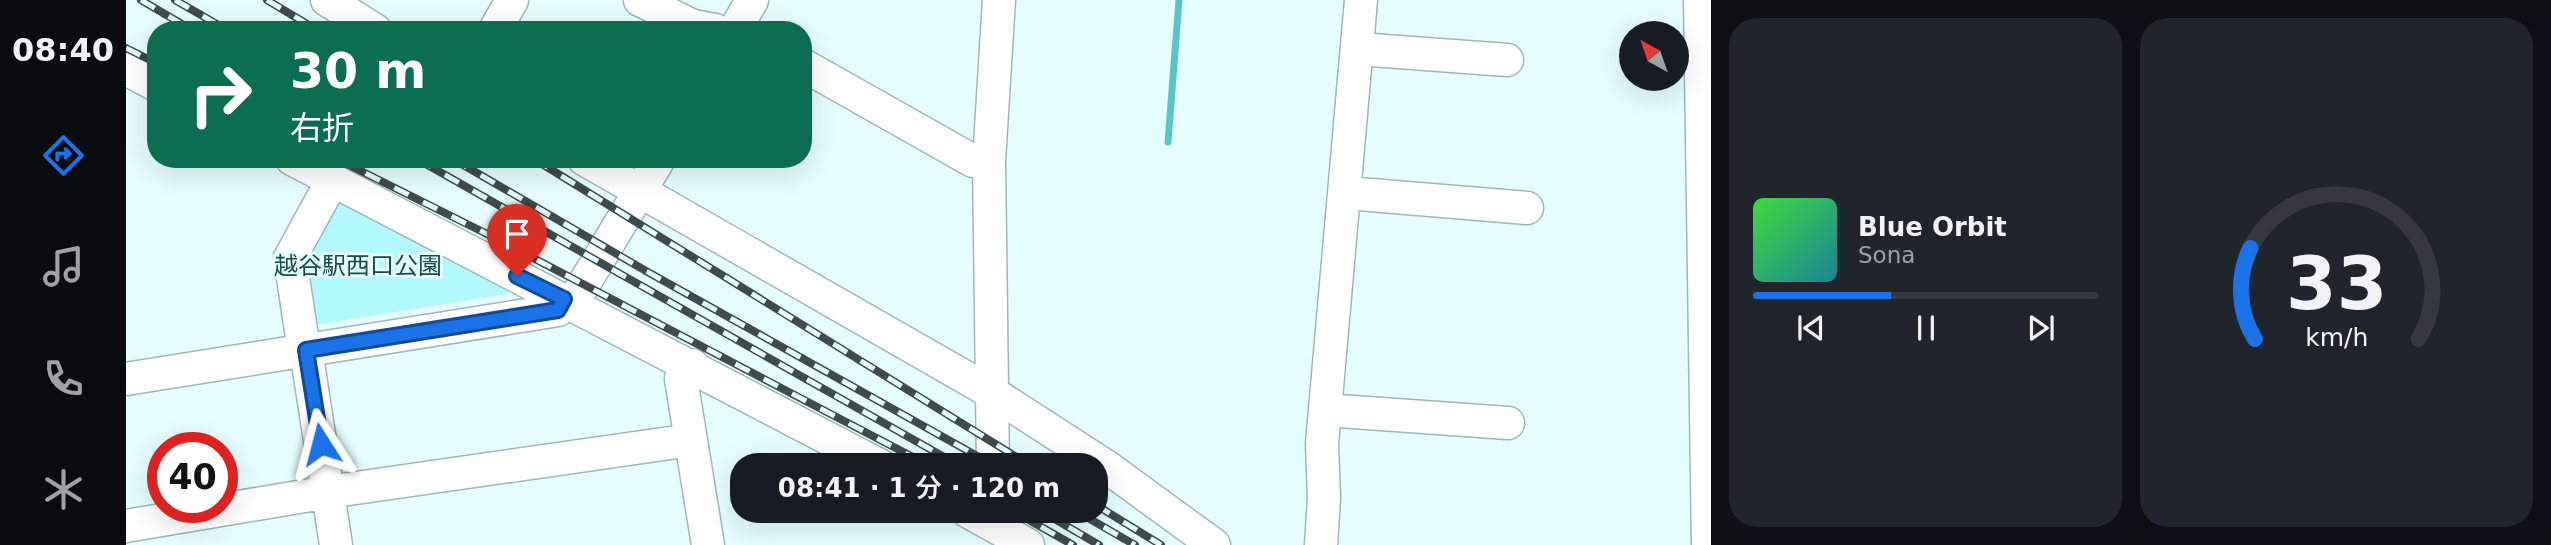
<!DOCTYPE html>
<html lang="ja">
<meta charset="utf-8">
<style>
:root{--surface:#171b24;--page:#20242c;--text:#f1f3f6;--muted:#9ea1a6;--line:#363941;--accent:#1a73e8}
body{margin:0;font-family:"DejaVu Sans","Noto Sans JP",sans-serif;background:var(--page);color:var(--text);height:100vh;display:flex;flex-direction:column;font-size:26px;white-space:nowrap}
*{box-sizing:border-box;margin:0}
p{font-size:23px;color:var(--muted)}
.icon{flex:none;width:38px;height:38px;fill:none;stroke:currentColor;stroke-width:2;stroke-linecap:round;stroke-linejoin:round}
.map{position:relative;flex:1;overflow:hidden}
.sheet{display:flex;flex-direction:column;gap:18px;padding:18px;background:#0d0f14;width:840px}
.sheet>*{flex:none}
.top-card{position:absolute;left:21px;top:21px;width:665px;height:147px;border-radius:28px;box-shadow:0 7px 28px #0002;background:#0b6e4f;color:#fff;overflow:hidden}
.needle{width:46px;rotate:320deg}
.buttons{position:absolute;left:1493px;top:21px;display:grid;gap:14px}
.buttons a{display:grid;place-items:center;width:70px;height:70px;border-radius:50%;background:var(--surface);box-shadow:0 7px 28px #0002;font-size:35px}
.speed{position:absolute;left:21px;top:432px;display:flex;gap:14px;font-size:35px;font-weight:700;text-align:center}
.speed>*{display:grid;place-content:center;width:91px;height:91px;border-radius:50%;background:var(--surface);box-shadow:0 7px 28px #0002;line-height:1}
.speed .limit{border:10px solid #d22;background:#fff;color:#111}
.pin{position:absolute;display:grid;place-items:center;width:60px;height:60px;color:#fff;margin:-72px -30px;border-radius:50% 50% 50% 0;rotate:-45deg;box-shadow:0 0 7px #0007}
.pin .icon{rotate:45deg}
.me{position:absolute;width:77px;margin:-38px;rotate:351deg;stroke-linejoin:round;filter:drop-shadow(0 0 5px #0008)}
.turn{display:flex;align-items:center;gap:24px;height:147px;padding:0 28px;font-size:32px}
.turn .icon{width:91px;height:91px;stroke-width:2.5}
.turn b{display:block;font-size:49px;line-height:60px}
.sheet .widget{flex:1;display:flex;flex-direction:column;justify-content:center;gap:10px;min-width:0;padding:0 24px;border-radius:28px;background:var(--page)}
.sheet .dial{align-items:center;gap:0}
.dial svg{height:182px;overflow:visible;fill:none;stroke:var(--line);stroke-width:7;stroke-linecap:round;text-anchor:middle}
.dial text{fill:var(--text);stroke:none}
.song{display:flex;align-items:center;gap:21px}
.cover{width:84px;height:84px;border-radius:10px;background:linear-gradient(135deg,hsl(120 70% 55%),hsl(190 70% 35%))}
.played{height:7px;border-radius:4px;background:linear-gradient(90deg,var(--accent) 40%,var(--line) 40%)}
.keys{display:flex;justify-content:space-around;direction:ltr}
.sheet .tiles{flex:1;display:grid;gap:18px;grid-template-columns:repeat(2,1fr)}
.trip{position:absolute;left:604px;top:453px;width:378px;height:70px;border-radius:28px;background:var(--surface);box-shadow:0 7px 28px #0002;font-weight:600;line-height:70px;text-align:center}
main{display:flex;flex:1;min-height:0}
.tab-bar{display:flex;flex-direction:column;width:126px;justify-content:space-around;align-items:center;background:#090b0e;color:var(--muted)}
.tab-bar .icon{width:49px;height:49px}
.tab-bar .current{color:var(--accent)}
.tab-bar b{font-size:32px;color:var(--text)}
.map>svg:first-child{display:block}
.green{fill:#b1f9fc}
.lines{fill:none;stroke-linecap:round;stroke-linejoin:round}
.stream{stroke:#59c5c9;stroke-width:7}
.minor-casing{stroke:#a0b6b7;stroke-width:35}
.minor{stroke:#fff;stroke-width:32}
.rail-casing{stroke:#404b4c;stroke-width:8}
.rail{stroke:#e6feff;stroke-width:5;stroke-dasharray:16;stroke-linecap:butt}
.route-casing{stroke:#114b97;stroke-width:18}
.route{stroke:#1a73e8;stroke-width:12}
.labels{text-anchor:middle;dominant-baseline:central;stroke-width:6;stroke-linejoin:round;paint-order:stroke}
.park-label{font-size:24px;fill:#18494b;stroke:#e6feff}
</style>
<main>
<nav class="tab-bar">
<b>08:40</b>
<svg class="icon current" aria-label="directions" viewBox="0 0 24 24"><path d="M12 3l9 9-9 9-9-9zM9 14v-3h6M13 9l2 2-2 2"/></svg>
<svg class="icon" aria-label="music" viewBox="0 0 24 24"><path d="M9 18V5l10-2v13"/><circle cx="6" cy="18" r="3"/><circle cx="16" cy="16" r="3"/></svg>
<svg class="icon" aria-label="phone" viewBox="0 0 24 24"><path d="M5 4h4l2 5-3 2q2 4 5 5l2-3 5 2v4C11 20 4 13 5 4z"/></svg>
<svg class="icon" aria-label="climate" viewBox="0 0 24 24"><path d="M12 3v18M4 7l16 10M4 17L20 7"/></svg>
</nav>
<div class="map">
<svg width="1585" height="545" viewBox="0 0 1585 545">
<rect width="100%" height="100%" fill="#e6feff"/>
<path class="green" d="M221 201 384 287 382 294 189 325 178 260 207 204Z"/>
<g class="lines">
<path class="stream" d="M1042 142 1053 0"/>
<g class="minor-casing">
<path id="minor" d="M201 0 249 30
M514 0 567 26 589 30
M1574 0 1582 545
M369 30 386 0
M609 30 626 0
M1232 49 1381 60
M677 65 847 161H863
M0 69 30 85
M166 159 755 466
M458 159 865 392 981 467 1088 545
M1220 193 1401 208
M446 304 533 159
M178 350 164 258 206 181
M180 350 210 545
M566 365 555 379 582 545
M0 379 432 310 438 299
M1199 410 1382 423
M867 466 863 161 873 0
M841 511 902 545
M0 526 202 492 565 440
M1195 545 1198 498 1196 444 1235 0"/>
</g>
<use href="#minor" class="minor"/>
<g class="rail-casing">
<path id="rail" d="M15 0 66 30
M49 0 101 30
M141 0 191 30
M0 48 30 63
M211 159 373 240 804 466
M291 159 834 466
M327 159 520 271 869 466
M408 159 905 466
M970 505 1035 545
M887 511 947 545
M915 511 973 545
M950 511 1009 545"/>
</g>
<use href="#rail" class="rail"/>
</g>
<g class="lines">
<g class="route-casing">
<path id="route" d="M195 444 180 350 432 310 438 299 391 276"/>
</g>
<use href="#route" class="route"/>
</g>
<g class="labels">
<g class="park-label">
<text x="232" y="266">越谷駅西口公園</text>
</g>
</g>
</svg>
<div class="buttons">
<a><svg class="needle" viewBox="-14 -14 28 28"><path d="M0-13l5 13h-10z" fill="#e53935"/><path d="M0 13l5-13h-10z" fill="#9ea1a6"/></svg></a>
</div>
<div class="speed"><div class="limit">40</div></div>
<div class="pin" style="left:391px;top:276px;background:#d93025"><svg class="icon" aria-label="arrive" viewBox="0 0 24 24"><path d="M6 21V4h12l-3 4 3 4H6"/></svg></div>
<svg class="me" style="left:195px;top:444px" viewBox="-20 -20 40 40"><path d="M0-17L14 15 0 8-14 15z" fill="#1a73e8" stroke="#fff" stroke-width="4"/></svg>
<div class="trip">08:41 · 1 分 · 120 m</div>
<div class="top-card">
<div class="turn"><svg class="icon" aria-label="right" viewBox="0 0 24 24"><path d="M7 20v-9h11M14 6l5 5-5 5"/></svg><div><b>30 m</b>右折</div></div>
</div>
</div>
<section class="sheet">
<div class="tiles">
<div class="widget">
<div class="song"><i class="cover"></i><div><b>Blue Orbit</b><p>Sona</p></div></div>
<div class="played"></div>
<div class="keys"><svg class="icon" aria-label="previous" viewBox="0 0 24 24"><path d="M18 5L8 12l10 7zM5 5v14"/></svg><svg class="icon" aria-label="pause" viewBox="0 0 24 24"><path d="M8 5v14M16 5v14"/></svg><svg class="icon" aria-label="next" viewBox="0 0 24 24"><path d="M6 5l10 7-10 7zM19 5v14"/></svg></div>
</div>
<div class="widget dial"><svg viewBox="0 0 100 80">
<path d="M14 69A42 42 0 1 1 86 69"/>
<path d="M14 69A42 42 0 0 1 12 29" stroke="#1a73e8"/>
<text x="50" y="56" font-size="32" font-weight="700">33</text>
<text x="50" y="72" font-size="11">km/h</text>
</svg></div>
</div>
</section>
</main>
